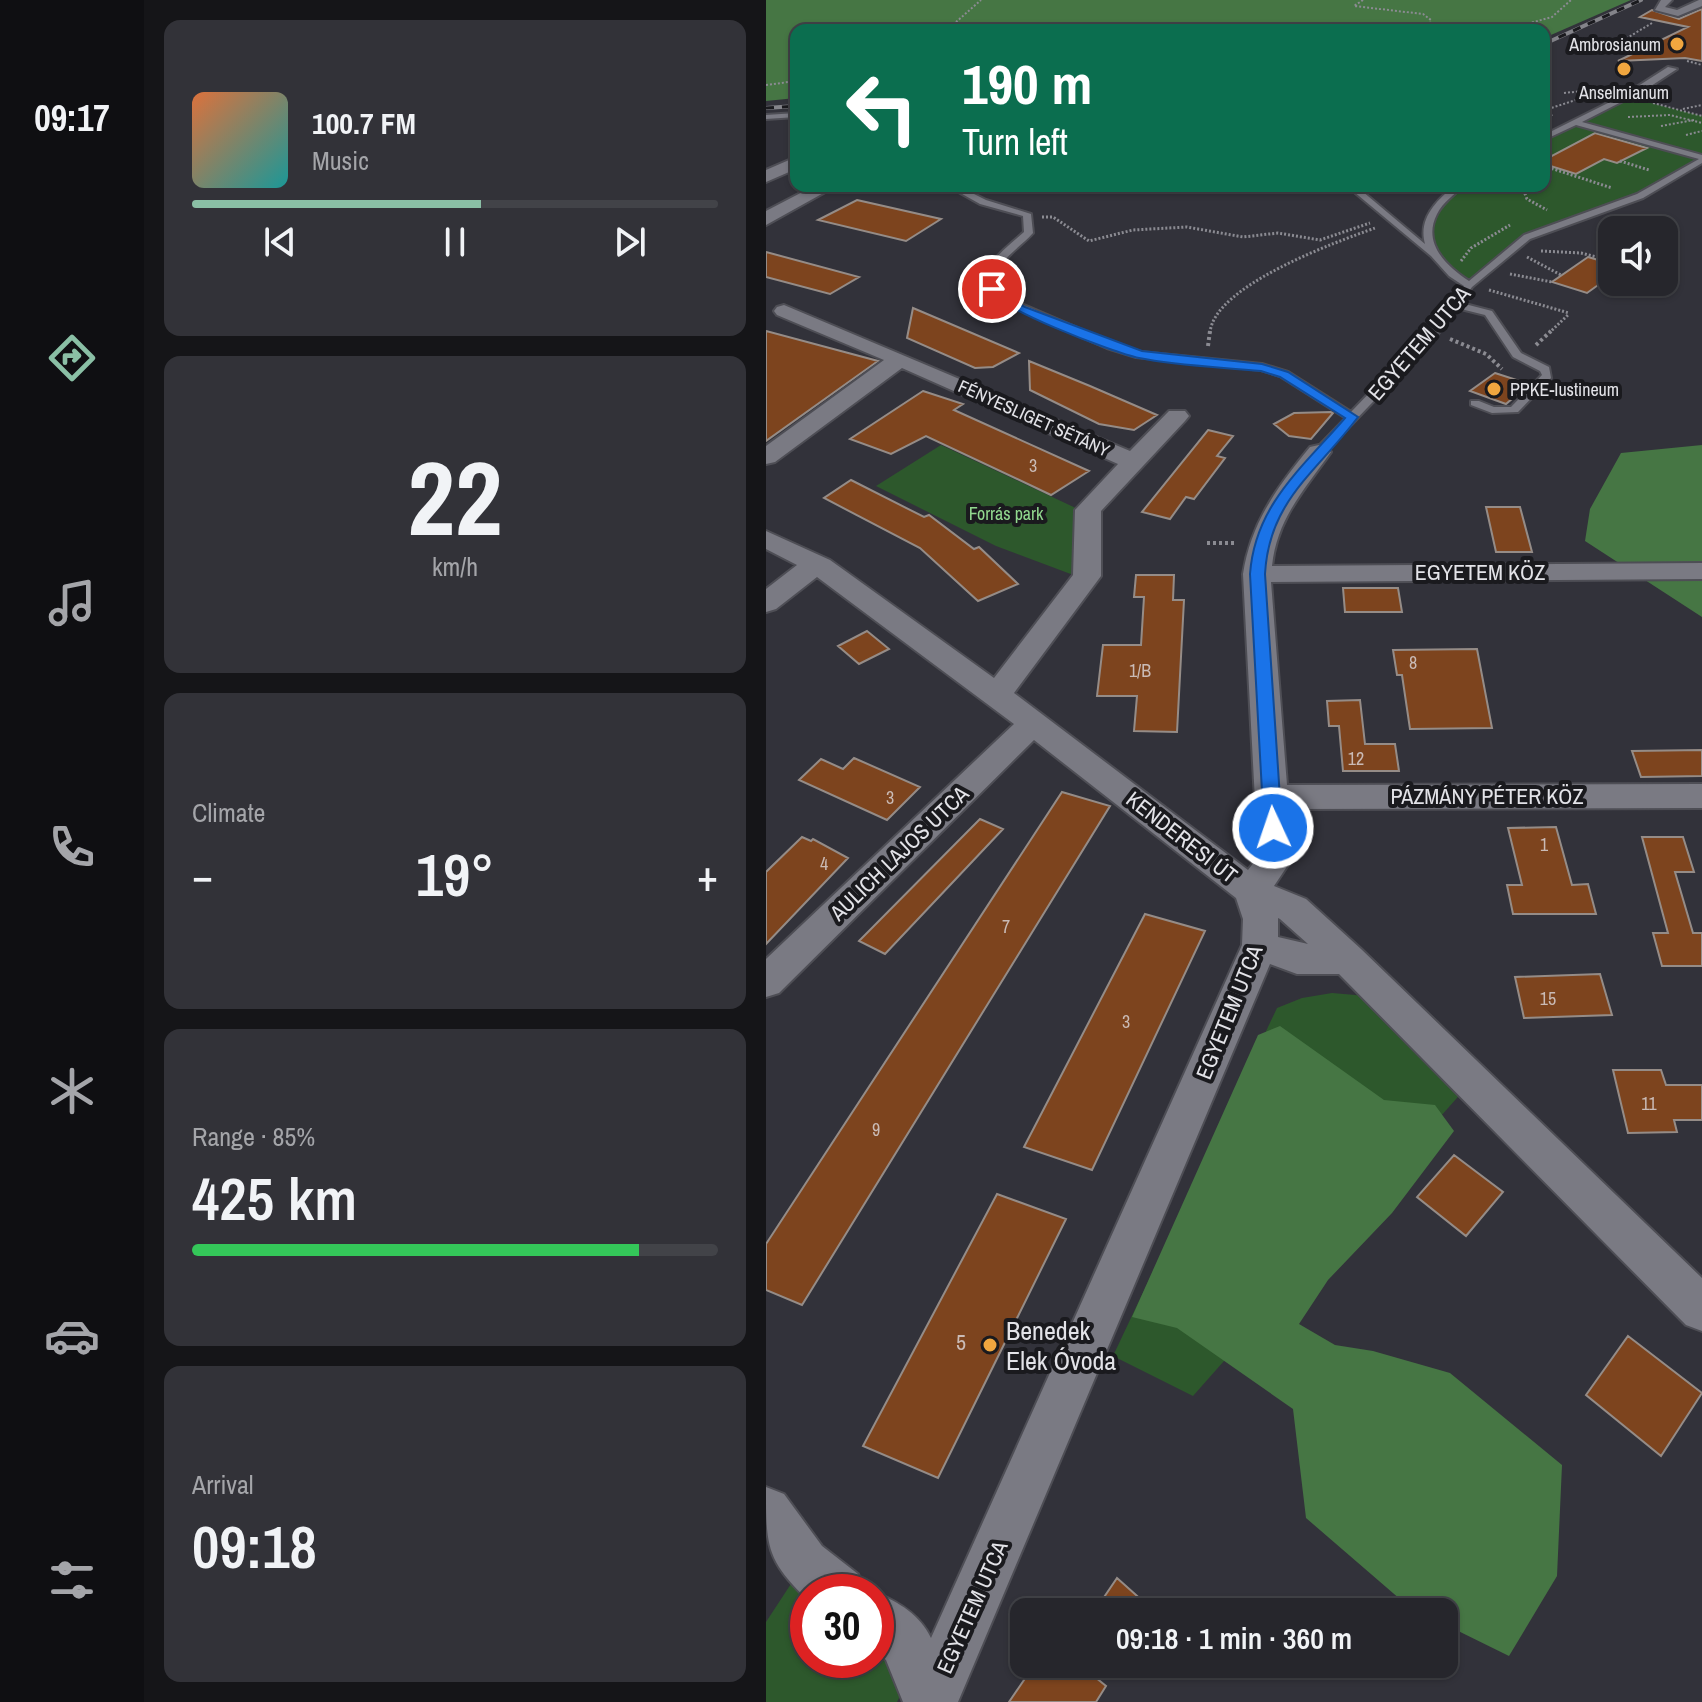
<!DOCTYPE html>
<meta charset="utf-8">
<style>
:root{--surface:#26262c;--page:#323238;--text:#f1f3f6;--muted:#a4a5a9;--line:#424348;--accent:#8abfa5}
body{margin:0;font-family:"Archivo Narrow",sans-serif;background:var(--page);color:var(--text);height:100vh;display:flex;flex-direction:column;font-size:30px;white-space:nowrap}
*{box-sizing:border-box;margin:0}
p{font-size:26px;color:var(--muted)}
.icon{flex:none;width:44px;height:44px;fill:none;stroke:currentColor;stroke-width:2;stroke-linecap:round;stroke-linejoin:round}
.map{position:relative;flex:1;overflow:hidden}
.drawer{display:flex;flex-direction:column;gap:20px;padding:20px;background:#151518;width:622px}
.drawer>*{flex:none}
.guide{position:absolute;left:24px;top:24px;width:760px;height:168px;border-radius:16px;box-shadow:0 2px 6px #0004,0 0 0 2px var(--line);background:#0b6e4f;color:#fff;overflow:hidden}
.buttons{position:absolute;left:832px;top:216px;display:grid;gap:16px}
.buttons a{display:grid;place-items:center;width:80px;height:80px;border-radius:16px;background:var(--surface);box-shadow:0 2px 6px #0004,0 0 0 2px var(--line);font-size:40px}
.speed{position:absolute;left:24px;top:1574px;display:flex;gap:16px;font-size:40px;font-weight:700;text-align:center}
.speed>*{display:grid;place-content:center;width:104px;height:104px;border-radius:50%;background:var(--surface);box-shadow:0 2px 6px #0004,0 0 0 2px var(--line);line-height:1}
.speed .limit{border:12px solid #d22;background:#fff;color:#111}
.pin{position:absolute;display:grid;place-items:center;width:68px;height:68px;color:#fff;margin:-34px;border:4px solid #fff;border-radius:50%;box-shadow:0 2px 8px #0007}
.me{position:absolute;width:88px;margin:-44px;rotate:357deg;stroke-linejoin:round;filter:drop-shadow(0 0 6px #0008)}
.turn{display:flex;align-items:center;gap:28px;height:168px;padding:0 40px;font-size:36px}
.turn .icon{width:104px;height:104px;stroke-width:2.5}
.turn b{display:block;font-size:56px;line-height:68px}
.big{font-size:60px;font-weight:600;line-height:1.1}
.drawer .tile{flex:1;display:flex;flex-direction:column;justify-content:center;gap:12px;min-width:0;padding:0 28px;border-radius:16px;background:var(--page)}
.drawer .dial{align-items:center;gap:0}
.dial b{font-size:104px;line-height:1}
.song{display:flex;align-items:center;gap:24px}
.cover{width:96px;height:96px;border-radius:12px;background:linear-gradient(135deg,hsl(20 70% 55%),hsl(180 70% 35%))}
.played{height:8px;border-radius:4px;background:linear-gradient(90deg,var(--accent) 55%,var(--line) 55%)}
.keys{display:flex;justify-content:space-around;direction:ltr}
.heat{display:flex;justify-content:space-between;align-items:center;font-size:44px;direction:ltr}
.charge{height:12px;border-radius:6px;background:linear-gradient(90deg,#34c759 85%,var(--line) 0)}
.trip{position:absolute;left:244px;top:1598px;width:448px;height:80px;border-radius:16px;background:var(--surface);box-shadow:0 2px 6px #0004,0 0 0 2px var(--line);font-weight:600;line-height:80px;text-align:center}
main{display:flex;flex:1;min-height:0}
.dock{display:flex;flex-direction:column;width:144px;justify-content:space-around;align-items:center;background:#0f0f12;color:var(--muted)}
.dock .icon{width:56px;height:56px}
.dock .current{color:var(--accent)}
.dock b{font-size:36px;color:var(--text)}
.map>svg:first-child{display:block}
.green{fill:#2d582c}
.forest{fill:#467644}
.building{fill:#7d441e;stroke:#958c87;stroke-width:2}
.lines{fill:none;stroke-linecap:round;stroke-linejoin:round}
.service-casing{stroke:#4e4e55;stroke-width:4}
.pedestrian-casing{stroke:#4e4e55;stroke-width:4}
.minor-casing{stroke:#4e4e55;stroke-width:4}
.path-far2{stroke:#8b8b92;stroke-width:2;stroke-dasharray:2 2;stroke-linecap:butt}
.path-far1{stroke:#8b8b92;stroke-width:3;stroke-dasharray:2 2;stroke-linecap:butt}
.path{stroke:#8b8b92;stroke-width:4;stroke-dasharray:3 3;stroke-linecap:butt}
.service{fill:#7a7a83;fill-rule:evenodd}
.pedestrian{fill:#7a7a83;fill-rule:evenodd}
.minor{fill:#7a7a83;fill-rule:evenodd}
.rail-casing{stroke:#84848a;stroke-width:4}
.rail{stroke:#1a1a1e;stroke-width:3;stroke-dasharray:8;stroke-linecap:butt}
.route{fill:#1a73e8;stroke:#114b97;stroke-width:2}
.poi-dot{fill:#f0a63f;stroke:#1a1a1e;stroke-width:3}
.labels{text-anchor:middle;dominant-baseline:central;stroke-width:8;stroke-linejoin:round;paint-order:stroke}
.far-poi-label{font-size:18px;fill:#e3e3e8;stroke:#1a1a1e;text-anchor:end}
.far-street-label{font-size:18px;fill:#e3e3e8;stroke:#1a1a1e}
.number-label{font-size:18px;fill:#cabbb6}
.far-park-label{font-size:18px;fill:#92d98f;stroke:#1a1a1e}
.street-label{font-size:22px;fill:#e3e3e8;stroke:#1a1a1e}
.near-number-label{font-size:22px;fill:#cabbb6}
.near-poi-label{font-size:26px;fill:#e3e3e8;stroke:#1a1a1e;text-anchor:start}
</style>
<main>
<nav class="dock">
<b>09:17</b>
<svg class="icon current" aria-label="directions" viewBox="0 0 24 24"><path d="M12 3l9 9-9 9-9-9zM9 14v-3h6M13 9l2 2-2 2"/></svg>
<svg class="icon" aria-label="music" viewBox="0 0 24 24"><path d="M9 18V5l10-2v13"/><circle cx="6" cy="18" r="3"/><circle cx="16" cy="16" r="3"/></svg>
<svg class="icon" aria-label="phone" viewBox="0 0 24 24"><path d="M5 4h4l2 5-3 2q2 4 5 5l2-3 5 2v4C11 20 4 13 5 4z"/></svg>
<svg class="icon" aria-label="climate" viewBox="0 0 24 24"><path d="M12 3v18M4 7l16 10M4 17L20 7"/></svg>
<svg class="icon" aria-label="car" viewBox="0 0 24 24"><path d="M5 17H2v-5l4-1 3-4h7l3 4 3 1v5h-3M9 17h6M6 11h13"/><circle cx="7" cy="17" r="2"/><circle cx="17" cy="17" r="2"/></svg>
<svg class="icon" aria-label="filters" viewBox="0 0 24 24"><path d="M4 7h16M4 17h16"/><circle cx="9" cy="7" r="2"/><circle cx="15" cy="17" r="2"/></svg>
</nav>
<section class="drawer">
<div class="tile">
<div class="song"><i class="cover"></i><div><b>100.7 FM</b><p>Music</p></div></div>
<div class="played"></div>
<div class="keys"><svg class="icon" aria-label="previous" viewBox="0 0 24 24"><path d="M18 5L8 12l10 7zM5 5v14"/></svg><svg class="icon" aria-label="pause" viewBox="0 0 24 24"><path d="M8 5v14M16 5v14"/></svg><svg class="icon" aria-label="next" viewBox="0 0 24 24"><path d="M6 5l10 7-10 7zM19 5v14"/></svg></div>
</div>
<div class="tile dial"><b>22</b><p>km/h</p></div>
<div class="tile"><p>Climate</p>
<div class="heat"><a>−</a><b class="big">19°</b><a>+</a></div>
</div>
<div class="tile"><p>Range · 85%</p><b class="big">425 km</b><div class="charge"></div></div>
<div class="tile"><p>Arrival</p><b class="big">09:18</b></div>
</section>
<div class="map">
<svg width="936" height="1702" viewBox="0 0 936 1702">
<rect width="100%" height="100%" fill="#32323a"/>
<path class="green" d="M861 97 936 116V160L874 196 761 237 703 285 664 253C659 216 666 210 693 186H778V138Z
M175 445 314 510 310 576 230 546 110 486Z
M566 993 601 996 698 1090 427 1396 347 1356 511 1008 536 998Z
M38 1564 42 1592V1660H110V1636L135 1694 131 1702H0V1622Z"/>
<path class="forest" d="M0 0H865L778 38V30H30V98L0 101Z
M936 445V617L819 541 824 509 855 453Z
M514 1026 618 1100 669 1105 688 1131 626 1213 562 1280 533 1324 569 1345 607 1351 684 1373 796 1465 791 1576 743 1656 678 1624V1612H654L642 1606 540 1518 527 1409 411 1328 366 1317 492 1035Z"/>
<path class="building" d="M936 9V61L919 58 852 61 922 27 874 17 886 10 913 19Z
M829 133 881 148 851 163 838 159 810 174 778 164V160Z
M91 200 175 219 140 241 52 220Z
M0 252 93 277 64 294 0 277Z
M822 257 846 264V275L821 293 786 282Z
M147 308 253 353 227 367 209 368 141 338Z
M0 331 112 361 0 441Z
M263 361 324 386 391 415 368 430 333 424 264 390Z
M729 373 763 384 740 404 704 391Z
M157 391 197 404 188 410 323 471 285 495 160 436 125 454 84 439Z
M528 413 565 412 567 413 545 439 523 436 508 424Z
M442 430 467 436 451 456 459 458 428 499 420 497 404 519 376 512Z
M85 480 158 517 163 515 208 549 213 547 252 584 212 601 154 548 58 498Z
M720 507H754L766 552H730Z
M370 575H408L407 600H418L411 732 368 731 371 696H331L337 645H375L378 597H368Z
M577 588H632L636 612H579Z
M101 631 123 649 93 664 72 646Z
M711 649 726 728 644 729 636 675H631L627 650Z
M594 700 599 744H629L633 771H577L573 726H563L561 701Z
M936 750V776L875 777 866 751Z
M88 758 154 787 121 820 33 780 55 759 77 769Z
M296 792 344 806 36 1305 0 1290V1244Z
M214 819 237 829 119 954 93 941Z
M790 827 806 885 822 884 830 914H747L741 885H756L742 828Z
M36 837 45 841 47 839 82 858 0 944V872Z
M876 837H917L928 872H909L927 933H936V966H896L887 933H902Z
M379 914 439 931 326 1170 258 1147Z
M834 974 846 1015 758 1018 749 977Z
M847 1070H895L900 1085H936V1120H908L911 1132 862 1133Z
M688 1155 737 1192 700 1236 651 1197Z
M231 1194 300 1219 172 1478 97 1446Z
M862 1336 936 1393 895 1456 820 1395Z
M351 1578 389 1612H328Z
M269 1664H313L340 1686 330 1702H243Z"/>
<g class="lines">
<g class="service-casing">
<path id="service" d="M858 95 865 97 816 122 936 155V163L877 198 764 239 706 287 695 303 726 311 755 353 783 367 785 378 752 412 726 413 705 405V401H713L728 407H745L776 375 774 371 747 357 719 315 691 308 671 335 557 454 553 455 547 452 549 450 580 418 514 376 495 370 370 357 341 348 233 301C208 268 234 254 258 232L257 216 214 204 182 186H192L220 200 265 214 267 233C249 253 217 267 239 297L349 344 375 352 496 364 522 372 585 412 663 331 698 286 683 276 665 256 581 186H590L659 244C652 219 670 201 688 186H697C688 195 677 202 671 214 656 243 680 266 703 281L758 235 871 194 933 159 810 125 778 140V135Z
M30 113V117L0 119V115Z"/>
</g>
<g class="pedestrian-casing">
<path id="pedestrian" d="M895 0H906L899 7 911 10 933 0H936V6L912 16 889 10Z
M902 67 911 69 865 99 855 97Z"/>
</g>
<g class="minor-casing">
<path id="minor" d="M30 157V169L0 182V170Z
M48 186H70L0 225V211Z
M18 305 364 451 403 411H419L423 416 419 421 335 511V576L248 693 482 870 492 857 477 574C485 522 512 486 544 447L553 445 565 452C539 489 511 518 506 566L936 563V579L505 582 521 785 936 784V808L522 809 526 859 508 886 540 899 595 949 936 1278V1331L920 1325 573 974H531L504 964 192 1702H137L120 1660 110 1652V1593C133 1602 154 1615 165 1638L476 945 477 919 470 898 268 740 13 993 0 997V959L248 724 51 577 10 609 0 612V589L31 565 0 549V531L64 560 228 678 307 575 309 510 352 464 136 368 9 462 0 464V446L118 360 11 315 8 311 11 307ZM512 918 514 919 542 944 512 937Z
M0 1487 18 1494 56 1546 92 1574 100 1592H42V1600C0 1560 0 1546 0 1487Z"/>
</g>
<path class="path-far2" d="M597 0 588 6 657 14 665 20 663 30
M886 23 861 38 869 46 896 54
M181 30 215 0
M739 30 786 17 805 0
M921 61 936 65
M0 85 30 81
M798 93 835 89
M887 103 936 116
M917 109 936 105
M786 116 782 109 813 99
M862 117 904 115 936 123
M895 126 928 120
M920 135 936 131"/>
<path class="path-far1" d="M854 161 883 170
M778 166 846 188
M756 186 761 199 781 210
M276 217H287L323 241 367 230 421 227 477 237 512 233 554 240 604 223
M775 251 815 253 846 261
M761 257 795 275
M695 261 705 248 744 225
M744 274 786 282
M723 290 803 313
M444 333C447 286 570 242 609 228
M783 333 803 314"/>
<path class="path" d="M684 339 720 354 736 369
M770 345 785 331
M442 346 444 331
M441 543H470"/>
<use href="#service" class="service"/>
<use href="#pedestrian" class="pedestrian"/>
<use href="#minor" class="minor"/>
<g class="rail-casing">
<path id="rail" d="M778 44 875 0
M0 108 30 106"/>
</g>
<use href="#rail" class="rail"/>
</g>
<path class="route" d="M222 286H230L240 297 259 307 376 351 496 364 522 372 592 417C551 472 503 500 499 574L516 828 514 832 507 834 498 828 484 574C489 505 536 468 579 418L514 377 495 371C455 367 412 366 373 358 349 353 223 306 222 286Z"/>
<g class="poi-dot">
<circle cx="911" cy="44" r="8"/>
<circle cx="858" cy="69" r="8"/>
<circle cx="728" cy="389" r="8"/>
<circle cx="224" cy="1345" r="8"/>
</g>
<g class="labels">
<g class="far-poi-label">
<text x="895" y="44">Ambrosianum</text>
<text x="858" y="92" text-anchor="middle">Anselmianum</text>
<text x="744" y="389" text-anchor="start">PPKE-Iustineum</text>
</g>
<g class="far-street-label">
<text transform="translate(268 418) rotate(24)">FÉNYESLIGET SÉTÁNY</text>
</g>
<g class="number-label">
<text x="267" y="465">3</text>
<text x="647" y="662">8</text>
<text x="374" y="670">1/B</text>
<text x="590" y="758">12</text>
<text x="124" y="797">3</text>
<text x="778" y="844">1</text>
<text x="58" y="863">4</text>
<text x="240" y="926">7</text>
<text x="782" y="998">15</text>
<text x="360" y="1021">3</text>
<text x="883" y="1103">11</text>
<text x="110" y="1129">9</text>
</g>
<g class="far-park-label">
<text x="240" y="513">Forrás park</text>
</g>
<g class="street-label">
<text transform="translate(653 343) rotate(-49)">EGYETEM UTCA</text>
<text x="714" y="572">EGYETEM KÖZ</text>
<text x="721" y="796">PÁZMÁNY PÉTER KÖZ</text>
<text transform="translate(416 837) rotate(38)">KENDERESI ÚT</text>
<text transform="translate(133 853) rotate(-44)">AULICH LAJOS UTCA</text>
<text transform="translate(463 1012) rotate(-68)">EGYETEM UTCA</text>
<text transform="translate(206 1607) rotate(-66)">EGYETEM UTCA</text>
</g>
<g class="near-number-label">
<text x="195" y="1342">5</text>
</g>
<g class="near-poi-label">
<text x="240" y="1330">Benedek<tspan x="240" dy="30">Elek Óvoda</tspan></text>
</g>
</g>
</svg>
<div class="buttons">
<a><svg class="icon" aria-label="sound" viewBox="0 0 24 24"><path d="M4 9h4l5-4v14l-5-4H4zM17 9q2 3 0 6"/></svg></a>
</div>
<div class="speed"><div class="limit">30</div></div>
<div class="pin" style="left:226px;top:289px;background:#d93025"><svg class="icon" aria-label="arrive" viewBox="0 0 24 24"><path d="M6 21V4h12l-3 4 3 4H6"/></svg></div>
<svg class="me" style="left:507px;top:828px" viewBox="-20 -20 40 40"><circle r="17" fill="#1a73e8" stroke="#fff" stroke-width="3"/><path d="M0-11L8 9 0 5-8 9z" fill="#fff"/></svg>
<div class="trip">09:18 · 1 min · 360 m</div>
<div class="guide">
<div class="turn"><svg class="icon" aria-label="left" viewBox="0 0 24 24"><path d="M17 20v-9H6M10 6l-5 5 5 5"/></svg><div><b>190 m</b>Turn left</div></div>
</div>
</div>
</main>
